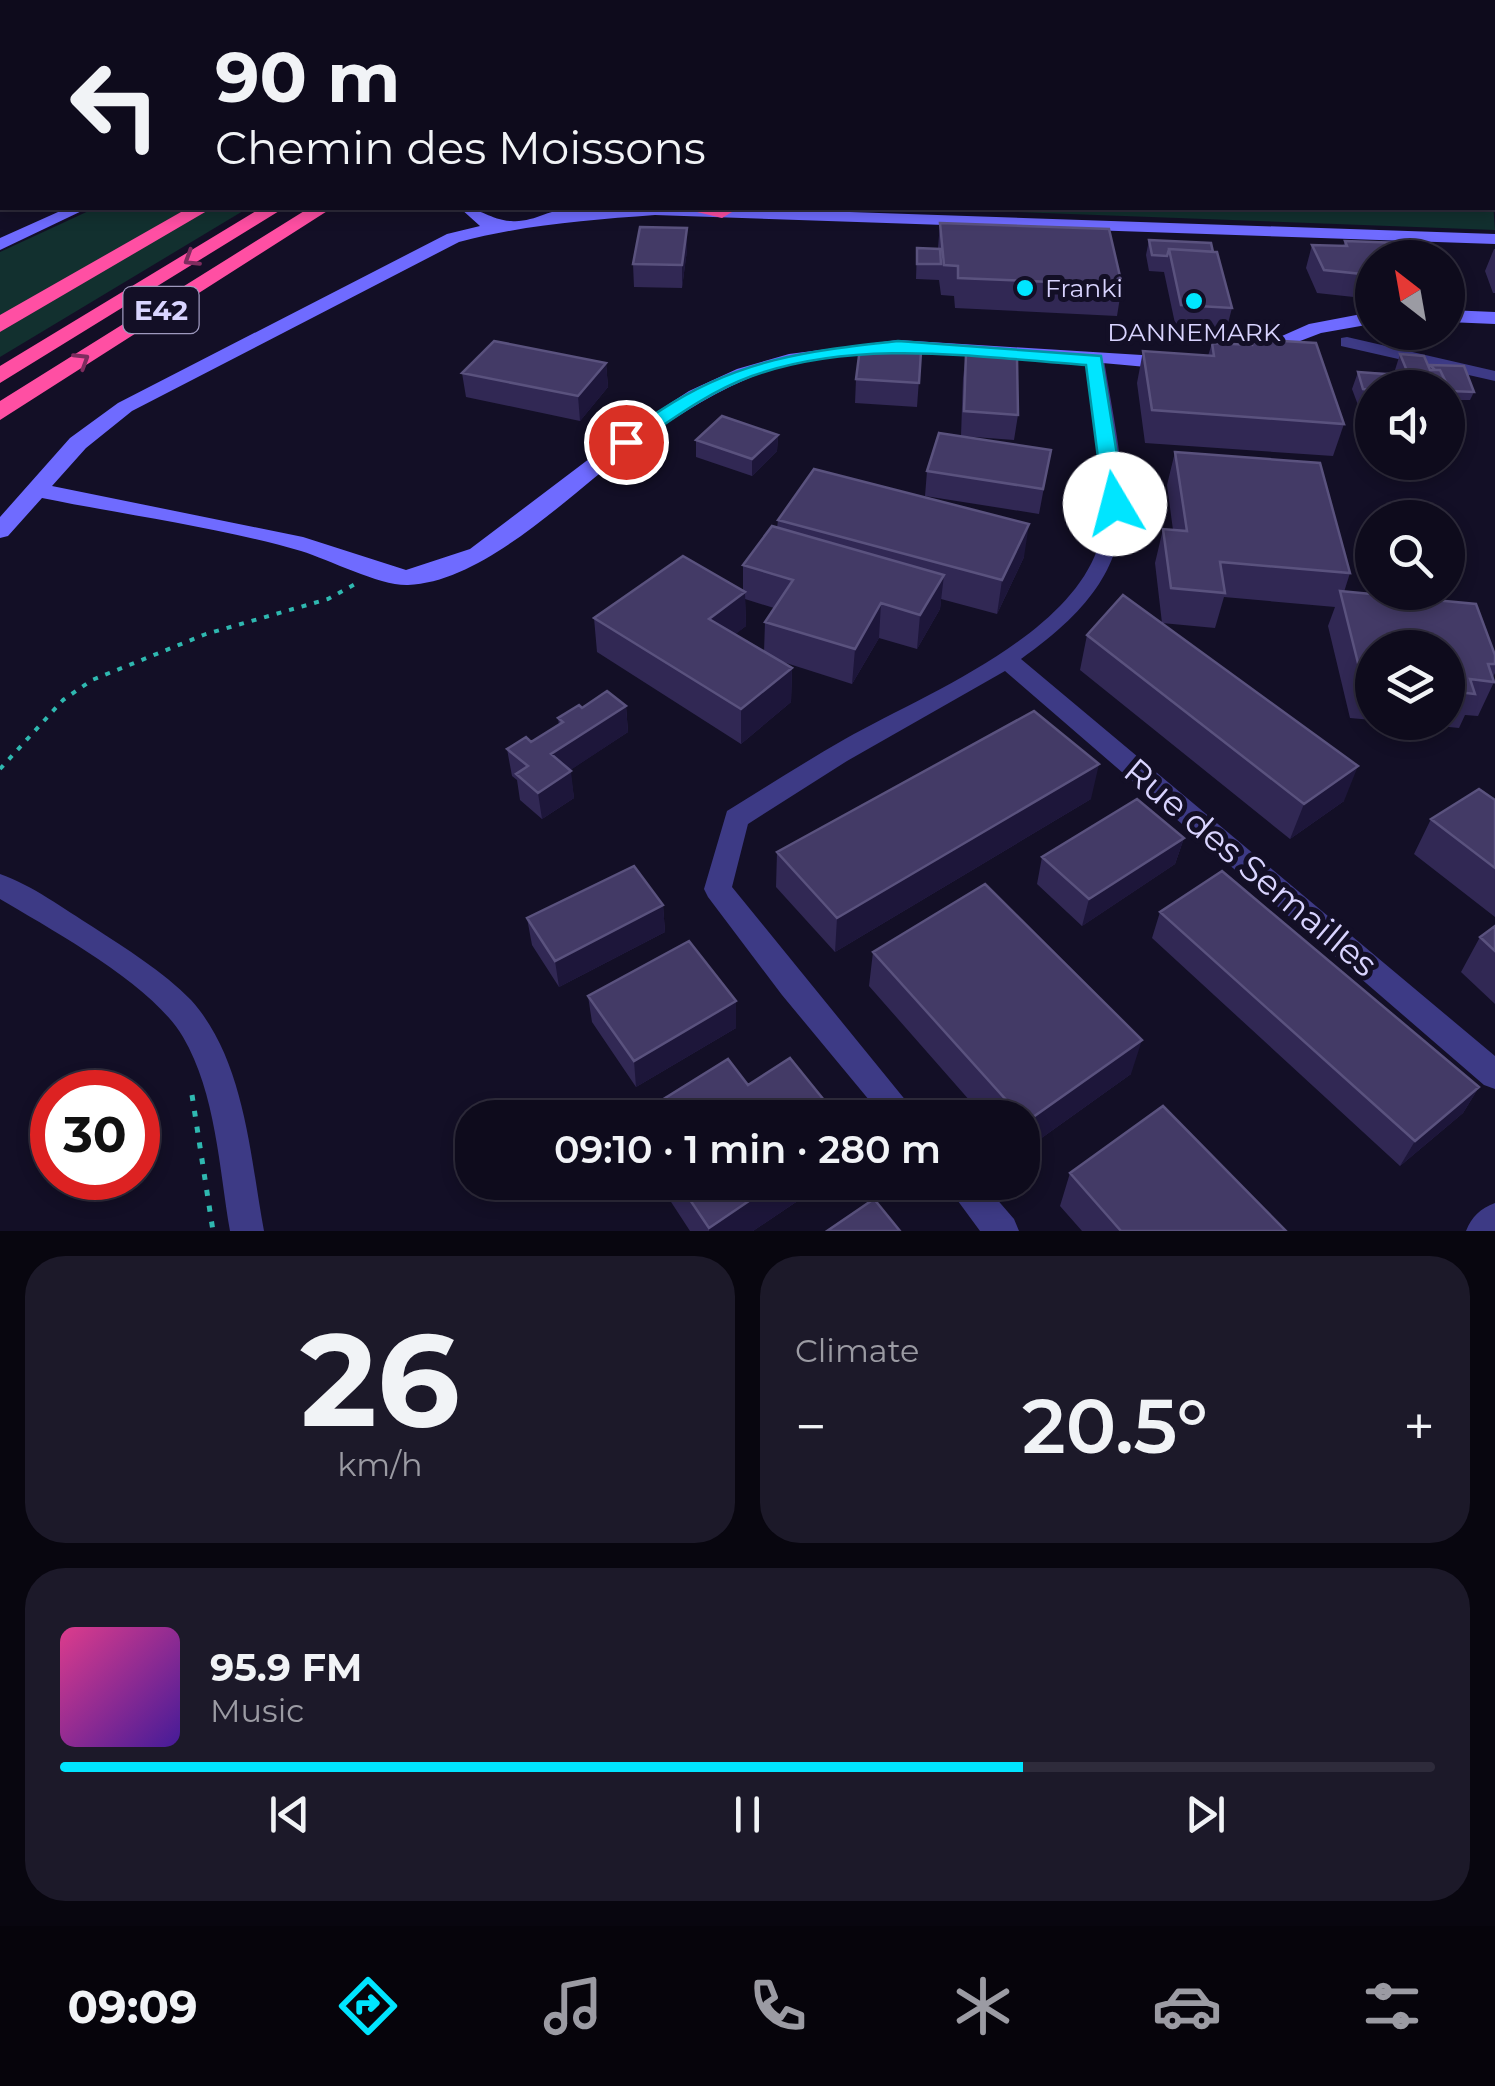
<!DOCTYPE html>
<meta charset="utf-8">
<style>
:root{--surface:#0e0b1c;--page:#1c1929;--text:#f1f3f6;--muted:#9b9ba3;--line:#2e2b3b;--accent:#00e5ff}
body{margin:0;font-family:Montserrat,sans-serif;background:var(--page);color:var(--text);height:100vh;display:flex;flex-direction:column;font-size:38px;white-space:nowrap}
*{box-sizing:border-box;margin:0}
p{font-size:32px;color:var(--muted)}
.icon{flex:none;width:55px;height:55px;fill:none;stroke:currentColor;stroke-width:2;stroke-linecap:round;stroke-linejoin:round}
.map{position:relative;height:1231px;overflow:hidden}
.drawer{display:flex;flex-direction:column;gap:25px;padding:25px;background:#08060f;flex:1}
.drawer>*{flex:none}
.banner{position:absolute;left:0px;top:0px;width:1495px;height:210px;box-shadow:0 5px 15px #0003,0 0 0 2px var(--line);background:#0e0b1c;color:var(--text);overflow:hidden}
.needle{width:65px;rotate:329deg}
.fabs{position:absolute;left:1355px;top:240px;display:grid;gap:20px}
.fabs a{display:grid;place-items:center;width:110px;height:110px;border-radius:50%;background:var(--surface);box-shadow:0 5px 15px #0003,0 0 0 2px var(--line);font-size:50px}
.speed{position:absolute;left:30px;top:1070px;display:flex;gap:20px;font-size:50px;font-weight:700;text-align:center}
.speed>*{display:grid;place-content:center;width:130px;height:130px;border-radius:50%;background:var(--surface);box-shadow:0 5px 15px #0003,0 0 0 2px var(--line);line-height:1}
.speed .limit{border:15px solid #d22;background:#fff;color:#111}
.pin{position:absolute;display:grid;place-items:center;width:85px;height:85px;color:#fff;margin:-42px;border:5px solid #fff;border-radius:50%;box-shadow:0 2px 10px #0007}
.me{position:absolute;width:110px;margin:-55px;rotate:352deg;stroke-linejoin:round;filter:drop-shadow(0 0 8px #0008)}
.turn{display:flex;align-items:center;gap:35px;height:210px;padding:0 50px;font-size:45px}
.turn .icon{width:130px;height:130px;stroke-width:2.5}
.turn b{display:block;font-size:70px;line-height:85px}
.big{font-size:75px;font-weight:600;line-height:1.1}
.drawer .tile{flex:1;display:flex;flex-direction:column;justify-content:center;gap:15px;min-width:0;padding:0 35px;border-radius:40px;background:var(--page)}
.drawer .dial{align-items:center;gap:0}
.dial b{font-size:130px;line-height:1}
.song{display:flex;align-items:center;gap:30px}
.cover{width:120px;height:120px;border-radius:15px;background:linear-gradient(135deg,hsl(330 70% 55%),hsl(260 70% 35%))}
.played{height:10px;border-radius:5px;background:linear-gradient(90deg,var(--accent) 70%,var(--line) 70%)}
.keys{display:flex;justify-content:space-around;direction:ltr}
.heat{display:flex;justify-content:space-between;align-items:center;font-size:55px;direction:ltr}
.drawer .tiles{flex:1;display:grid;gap:25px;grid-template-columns:1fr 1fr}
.tile:last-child{grid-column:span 2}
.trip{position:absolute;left:455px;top:1100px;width:585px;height:100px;border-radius:40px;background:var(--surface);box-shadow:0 5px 15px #0003,0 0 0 2px var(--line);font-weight:600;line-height:100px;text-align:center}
.tab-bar{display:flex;height:160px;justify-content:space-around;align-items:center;background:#06040b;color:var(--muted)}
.tab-bar .icon{width:70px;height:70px}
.tab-bar .selected{color:var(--accent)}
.tab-bar b{font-size:45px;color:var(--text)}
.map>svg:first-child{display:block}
.green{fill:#12302f}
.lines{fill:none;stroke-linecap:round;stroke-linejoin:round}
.taxiway{fill:#0a7a92;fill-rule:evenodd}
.runway{fill:#0a7a92;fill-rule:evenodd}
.path-far2{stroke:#2fb8b0;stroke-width:2.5;stroke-dasharray:2.5 4;stroke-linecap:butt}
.path-far1{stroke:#2fb8b0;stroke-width:4;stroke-dasharray:5 8;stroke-linecap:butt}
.path{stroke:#2fb8b0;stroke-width:5;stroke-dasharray:6 10;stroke-linecap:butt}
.street{fill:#3d3a85;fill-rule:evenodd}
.secondary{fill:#6f6bff;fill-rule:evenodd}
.highway{fill:#ff4fa3;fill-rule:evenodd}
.wall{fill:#312854;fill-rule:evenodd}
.shaded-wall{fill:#1d163a}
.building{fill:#433a66;stroke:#5a527e;stroke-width:2.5}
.oneway{stroke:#7d2c5e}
.route{fill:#00e5ff;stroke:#0095a6;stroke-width:2.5}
.poi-dot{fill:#00e5ff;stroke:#130f26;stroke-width:4}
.labels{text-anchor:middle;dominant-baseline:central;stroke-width:10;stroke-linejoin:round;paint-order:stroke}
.far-poi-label{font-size:25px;fill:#d9d4ff;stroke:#130f26;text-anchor:start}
.shield{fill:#130f26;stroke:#9e99be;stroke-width:2.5}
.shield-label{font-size:28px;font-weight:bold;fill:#d9d4ff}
.near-street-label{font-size:35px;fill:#d9d4ff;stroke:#130f26}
</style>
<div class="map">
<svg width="1495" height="1231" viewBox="0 0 1495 1231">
<rect width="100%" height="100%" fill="#130f26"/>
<path class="green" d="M680 0H1119L1127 2H677Z
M1493 203 1495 230 910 208H1492Z
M95 208H188L0 317V252Z
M209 208H248L0 357V332Z"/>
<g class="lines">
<path class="taxiway" d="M190 0H222L224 2H192Z"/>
<path class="runway" d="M139 0H221L138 2Z"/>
<path class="path-far2" d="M1270 0 1274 2
M43 2 47 0"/>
<path class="path-far1" d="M0 769 63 700 92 680 206 634 328 599 357 583"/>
<path class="path" d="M192 1095 213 1231"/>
<path class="street" d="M1492 196H1495V204H1492Z
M1347 337 1495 371V381L1341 346V338Z
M1095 355 1104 360C1127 501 1153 566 1021 659L1495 1056V1089L1484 1085 1005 671 847 761 748 824 732 887 920 1118H884L782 995 708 897 704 889 727 811C766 787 805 762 845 739 922 696 1065 639 1097 550 1118 491 1095 419 1086 360Z
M0 874C32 885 64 909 93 927 126 949 163 971 191 1000 245 1060 250 1156 264 1231H230C219 1167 216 1094 183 1037 153 985 52 930 0 899Z
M944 1182H982L1014 1219 1019 1231H980Z
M1495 1203V1231H1466C1472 1216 1480 1209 1495 1203Z"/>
<path class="secondary" d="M67 208H88L0 250V238Z
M460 208C479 207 491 220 511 221 534 223 551 208 573 208L572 211 729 208 1495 234V244L655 215C588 220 523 225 459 242L132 411 86 448 52 486 303 537 406 570 470 549 618 437 689 391 737 369 789 354 898 340 1174 357 1184 363 1174 369C1052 361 859 331 747 379 705 397 667 422 631 449 571 493 485 582 408 585 380 586 330 560 301 551 219 527 125 515 42 498L8 536 0 538V517L70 438 118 403 447 234 480 226Z
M1448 310 1495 312V324L1448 322Z
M1372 312V324L1321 333 1253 359 1243 353 1309 324Z"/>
<path class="highway" d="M188 208H212L0 332V315Z
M261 208H284L0 383V366Z
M309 208H332L0 420V401Z
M694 208H728L732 212 722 218 697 212Z"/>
</g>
<path class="wall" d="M940 223 1122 285 1117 316 955 308 954 296 941 295 939 280 916 279 917 248H938Z
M1149 240 1213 252 1232 308 1226 331 1176 328 1164 272 1149 271 1146 255Z
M1345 241 1372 258V299L1317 293 1306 268 1312 245 1343 246Z
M1494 249H1495V293H1493L1485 271Z
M687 250 682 288 634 287 633 264Z
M1251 339 1344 424 1333 456 1145 443 1137 383 1143 351 1208 356 1212 343 1249 345Z
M921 352 917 407 855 403 856 379Z
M966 354 1018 415 1014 440 961 436 963 378Z
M1400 354 1429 367 1430 365 1474 392 1470 400H1448V388H1372V407L1358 405 1352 389 1358 372 1396 373 1395 370Z
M606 363 608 387 580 421 466 397 462 373Z
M778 435 777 451 752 476 696 457V440Z
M1051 450 1039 514 925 496 927 471Z
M1175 452 1350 573 1344 592 1495 655V673L1493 677 1494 682 1478 716 1465 715 1459 728 1400 722H1448V648H1372V720L1350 718 1328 626 1335 607 1224 597 1215 628 1162 623 1155 563 1163 529 1173 530 1167 485Z
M778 520 1024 557 997 614 941 599 940 609 917 649 879 638 852 684 783 662 792 668 791 702 741 744 597 652 594 618 743 591V565L777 528ZM745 599 774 608 765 622 764 652 735 634 746 626Z
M1087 635 1344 801 1290 839 1080 670Z
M626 706 628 732 570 770 574 798 542 819 520 800 517 780 512 776 507 749 531 742 559 725 558 718 582 708Z
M1091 799 835 952 776 887 777 852Z
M1495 800V917L1414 854 1431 819Z
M1184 838 1175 864 1082 926 1037 884 1042 857Z
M663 905 665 932 559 987 532 945 527 918Z
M1160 912 1479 1087 1463 1113 1400 1166 1152 938Z
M1495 926V1004L1461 972 1480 937Z
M873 952 1131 1074 1022 1152V1118H985L869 986Z
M588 996 736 1001V1028L636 1087 592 1022Z
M1070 1173 1286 1231H1082L1060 1206Z
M658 1182H805V1196L753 1231H690Z"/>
<path class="shaded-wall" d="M1148 0H1197L1147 2Z
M687 228V250L682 288V265Z
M606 363 608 387 580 421 578 396Z
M778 435 777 451 752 476V459Z
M1029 524 1024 557 997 614 1002 580Z
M944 575 940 609 917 649 920 615Z
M745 592 746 626 710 654 709 619Z
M881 603 879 638 852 684 855 649Z
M792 668 791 702 741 744V709Z
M626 706 628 732 554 781 551 754Z
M1099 764 1091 799 835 952 837 918Z
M1358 766 1344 801 1290 839 1304 804Z
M571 771 574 798 542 819 538 793Z
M1184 838 1175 864 1082 926 1089 899Z
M663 905 665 932 559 987 555 961Z
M736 1001V1028L636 1087 634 1061Z
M1142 1040 1131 1074 1022 1152V1136L1026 1122Z
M1479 1087 1463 1113 1400 1166 1415 1141Z
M828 1105 827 1118H810Z
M777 1182H805V1196L753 1231H709V1228Z"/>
<path class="building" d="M940 223 1109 229 1122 285 958 278V266L944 265Z
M640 227 687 228 682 265 633 264Z
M1149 240 1211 243 1213 252 1169 249 1167 256 1152 255Z
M1345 241 1402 243 1411 258H1372V275L1324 270 1312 245 1347 246Z
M917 248 940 249 941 264H917Z
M1169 249 1217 252 1232 308 1181 305Z
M1251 339 1316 343 1344 424 1152 410 1143 351 1214 356 1212 343 1252 345Z
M494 341 606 363 578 396 462 373Z
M860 348 921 352 919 383 856 379Z
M966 354 1017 358 1018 415 964 411Z
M1400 354 1424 356 1430 370H1440L1451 392 1448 391V388H1436L1435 385 1412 383Z
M1430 365 1464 366 1474 392 1450 391 1440 370H1435Z
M1358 372 1385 374 1400 373 1405 388H1372V390L1363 389Z
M722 416 778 435 752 459 696 440Z
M939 433 1051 450 1043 489 927 471Z
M1175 452 1320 463 1350 573 1220 562 1225 593 1171 588 1163 529 1187 531Z
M814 469 1029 524 1002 580 778 520Z
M772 526 944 575 920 615 881 603 855 649 765 622 793 580 743 565Z
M683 556 745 592 709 619 792 668 741 709 594 618Z
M1340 591 1476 604 1495 655V664H1488L1494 682 1470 679 1475 694 1448 691V648H1372V684L1363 683Z
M1123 595 1358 766 1304 804 1087 635Z
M607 691 626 706 551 754 571 771 538 793 516 774 528 766 507 749 526 737 531 742 563 722 558 718 579 705 582 708Z
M1034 711 1099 764 837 918 777 852Z
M1479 789 1495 800V868L1431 819Z
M1137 799 1184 838 1089 899 1042 857Z
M634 866 663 905 555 961 527 918Z
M1222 871 1479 1087 1415 1141 1160 912Z
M985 884 1142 1040 1026 1122 873 952Z
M1495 926V951L1480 937Z
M689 941 736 1001 634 1061 588 996Z
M790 1058 828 1105 810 1118H633L728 1059 748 1085Z
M1163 1106 1286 1231H1121L1070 1173Z
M678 1182H777L709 1228Z
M874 1199 900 1231H827Z"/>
<defs><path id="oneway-chevron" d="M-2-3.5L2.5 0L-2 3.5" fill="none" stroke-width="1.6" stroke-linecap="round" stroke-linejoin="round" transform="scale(2.5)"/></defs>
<g class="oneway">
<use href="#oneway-chevron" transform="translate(191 259) rotate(148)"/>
<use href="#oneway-chevron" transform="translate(82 360) rotate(-32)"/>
</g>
<path class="route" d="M898 341 1101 356 1125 504 1122 508H1107L1104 504 1086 365C977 357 858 338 752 376 708 392 671 420 633 446H619L616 442C628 429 646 420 661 410 738 359 808 351 898 341Z"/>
<g class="poi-dot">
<circle cx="1025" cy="288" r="10"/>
<circle cx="1194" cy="301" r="10"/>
</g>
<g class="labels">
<g class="far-poi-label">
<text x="1045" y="288">Franki</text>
<text x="1194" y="332" text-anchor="middle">DANNEMARK</text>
</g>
<rect class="shield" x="123.5" y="287" width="75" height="46" rx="8"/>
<g class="shield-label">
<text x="161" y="310">E42</text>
</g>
<g class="near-street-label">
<text transform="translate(1251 867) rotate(40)">Rue des Semailles</text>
</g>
</g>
</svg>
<div class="fabs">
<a><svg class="needle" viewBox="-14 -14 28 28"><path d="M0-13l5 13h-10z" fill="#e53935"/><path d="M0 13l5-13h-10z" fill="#9b9ba3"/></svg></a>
<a><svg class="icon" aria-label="sound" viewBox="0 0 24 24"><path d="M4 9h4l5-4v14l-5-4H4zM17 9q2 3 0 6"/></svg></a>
<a><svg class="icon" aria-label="search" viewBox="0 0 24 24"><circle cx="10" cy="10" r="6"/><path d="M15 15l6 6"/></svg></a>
<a><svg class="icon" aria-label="layers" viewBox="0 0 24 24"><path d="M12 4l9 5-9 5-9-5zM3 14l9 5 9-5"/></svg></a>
</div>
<div class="speed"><div class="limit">30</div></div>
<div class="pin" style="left:626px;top:442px;background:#d93025"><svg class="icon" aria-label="arrive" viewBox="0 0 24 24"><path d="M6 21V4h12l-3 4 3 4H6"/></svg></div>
<svg class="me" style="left:1115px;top:504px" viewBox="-20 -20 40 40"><circle r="19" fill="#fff"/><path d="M0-13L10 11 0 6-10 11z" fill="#00e5ff"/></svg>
<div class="trip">09:10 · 1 min · 280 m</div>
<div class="banner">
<div class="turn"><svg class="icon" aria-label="left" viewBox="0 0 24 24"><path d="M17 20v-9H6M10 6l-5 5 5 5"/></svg><div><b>90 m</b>Chemin des Moissons</div></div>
</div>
</div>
<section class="drawer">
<div class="tiles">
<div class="tile dial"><b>26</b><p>km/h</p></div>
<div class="tile"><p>Climate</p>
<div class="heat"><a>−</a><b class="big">20.5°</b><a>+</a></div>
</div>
<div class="tile">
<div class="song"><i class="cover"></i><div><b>95.9 FM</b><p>Music</p></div></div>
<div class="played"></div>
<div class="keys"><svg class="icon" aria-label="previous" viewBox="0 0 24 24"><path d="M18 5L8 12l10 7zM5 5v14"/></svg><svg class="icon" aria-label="pause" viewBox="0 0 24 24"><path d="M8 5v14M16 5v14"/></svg><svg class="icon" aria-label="next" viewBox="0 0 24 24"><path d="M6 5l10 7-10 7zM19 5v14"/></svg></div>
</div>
</div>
</section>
<nav class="tab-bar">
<b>09:09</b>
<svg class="icon selected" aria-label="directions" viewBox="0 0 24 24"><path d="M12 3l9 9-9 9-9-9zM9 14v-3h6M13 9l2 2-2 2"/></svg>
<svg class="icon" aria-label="music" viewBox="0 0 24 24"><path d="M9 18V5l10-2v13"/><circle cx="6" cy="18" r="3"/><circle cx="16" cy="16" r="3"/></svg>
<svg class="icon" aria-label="phone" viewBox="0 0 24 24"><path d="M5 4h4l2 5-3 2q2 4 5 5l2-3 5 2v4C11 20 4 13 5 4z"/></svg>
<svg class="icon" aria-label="climate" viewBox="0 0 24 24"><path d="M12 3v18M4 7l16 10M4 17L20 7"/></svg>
<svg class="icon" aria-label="car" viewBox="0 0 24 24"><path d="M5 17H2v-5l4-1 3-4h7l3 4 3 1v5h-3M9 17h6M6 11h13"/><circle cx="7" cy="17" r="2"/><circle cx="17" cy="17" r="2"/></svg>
<svg class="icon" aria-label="filters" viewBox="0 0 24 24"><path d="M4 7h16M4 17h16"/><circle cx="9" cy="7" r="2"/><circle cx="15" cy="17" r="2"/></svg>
</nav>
